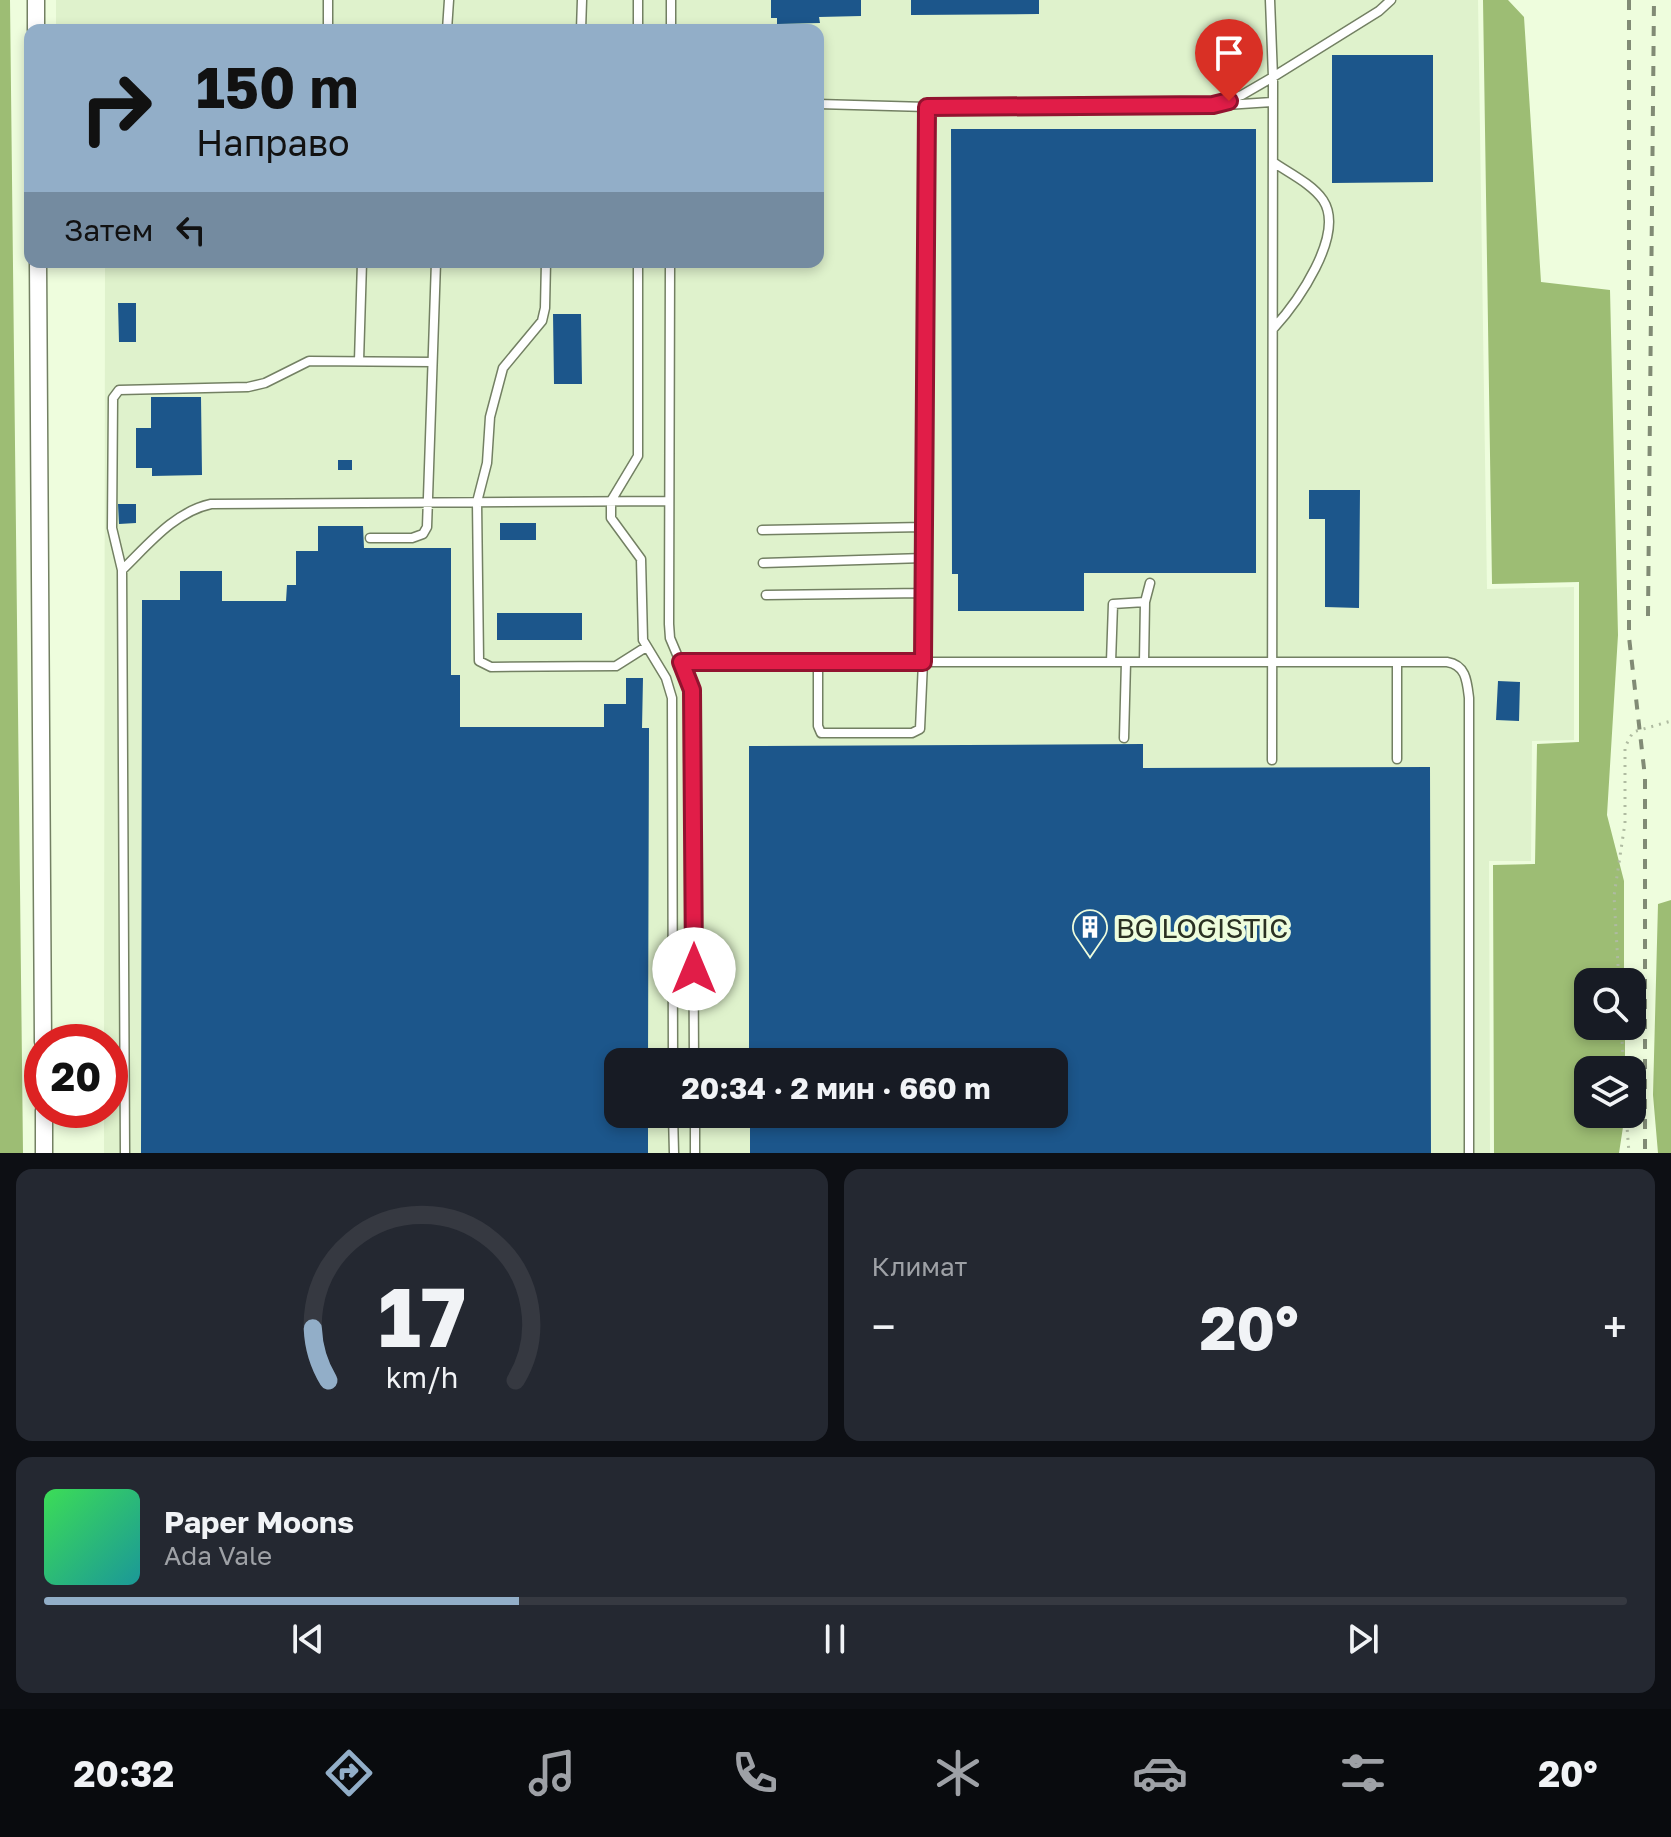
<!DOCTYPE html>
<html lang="ru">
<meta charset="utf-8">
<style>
:root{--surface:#171b24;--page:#242831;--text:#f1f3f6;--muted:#9ea1a6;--line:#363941;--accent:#92aec8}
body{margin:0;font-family:"Golos Text",sans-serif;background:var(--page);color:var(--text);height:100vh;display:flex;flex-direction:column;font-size:30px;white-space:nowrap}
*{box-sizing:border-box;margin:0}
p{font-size:26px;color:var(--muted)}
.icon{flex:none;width:44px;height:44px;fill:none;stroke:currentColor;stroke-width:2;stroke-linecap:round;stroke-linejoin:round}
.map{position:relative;height:1153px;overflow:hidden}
.panel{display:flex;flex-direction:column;gap:16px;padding:16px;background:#0d0f14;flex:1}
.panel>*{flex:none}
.guide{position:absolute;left:24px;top:24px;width:800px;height:244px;border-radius:16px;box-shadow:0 4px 12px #0003;background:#92aec8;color:#111;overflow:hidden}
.controls{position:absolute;left:1574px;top:968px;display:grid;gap:16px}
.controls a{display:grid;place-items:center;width:72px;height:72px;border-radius:16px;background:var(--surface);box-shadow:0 4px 12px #0003;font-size:40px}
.speed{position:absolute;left:24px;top:1024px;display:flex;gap:16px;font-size:40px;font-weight:700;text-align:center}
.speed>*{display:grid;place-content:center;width:104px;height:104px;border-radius:50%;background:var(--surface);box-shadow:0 4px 12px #0003;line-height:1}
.speed .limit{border:12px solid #d22;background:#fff;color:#111}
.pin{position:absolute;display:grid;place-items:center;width:68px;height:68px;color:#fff;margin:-82px -34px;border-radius:50% 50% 50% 0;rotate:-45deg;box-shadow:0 0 8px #0007}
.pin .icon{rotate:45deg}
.me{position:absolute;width:88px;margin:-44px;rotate:0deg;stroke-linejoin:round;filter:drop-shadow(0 0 6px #0008)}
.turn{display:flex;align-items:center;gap:28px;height:168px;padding:0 40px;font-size:36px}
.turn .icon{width:104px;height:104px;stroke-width:2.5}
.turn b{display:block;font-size:56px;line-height:68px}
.then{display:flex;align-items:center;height:76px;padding:0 40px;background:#0003;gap:16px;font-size:30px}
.big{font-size:60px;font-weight:700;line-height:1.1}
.panel .card{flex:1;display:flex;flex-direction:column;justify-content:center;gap:12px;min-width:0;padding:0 28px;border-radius:16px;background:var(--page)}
.panel .dial{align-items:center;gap:0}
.dial svg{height:208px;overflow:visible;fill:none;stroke:var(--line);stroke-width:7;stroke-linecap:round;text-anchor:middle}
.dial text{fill:var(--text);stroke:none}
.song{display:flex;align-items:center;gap:24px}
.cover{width:96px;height:96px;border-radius:12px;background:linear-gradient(135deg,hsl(130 70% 55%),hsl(180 70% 35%))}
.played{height:8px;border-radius:4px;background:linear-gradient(90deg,var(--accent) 30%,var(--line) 30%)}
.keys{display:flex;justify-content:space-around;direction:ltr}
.heat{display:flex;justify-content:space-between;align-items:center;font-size:44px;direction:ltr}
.panel .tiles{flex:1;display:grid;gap:16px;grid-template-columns:1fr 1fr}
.card:last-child{grid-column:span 2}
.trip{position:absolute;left:604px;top:1048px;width:464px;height:80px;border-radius:16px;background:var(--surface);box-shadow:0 4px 12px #0003;font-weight:700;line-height:80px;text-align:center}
.tab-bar{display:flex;height:128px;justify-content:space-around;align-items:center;background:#090b0e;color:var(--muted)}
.tab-bar .icon{width:56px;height:56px}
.tab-bar .active{color:var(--accent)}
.tab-bar b{font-size:36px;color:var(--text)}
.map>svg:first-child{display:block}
.built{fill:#dff2cc;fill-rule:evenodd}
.forest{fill:#9dbd74}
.building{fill:#1c568b}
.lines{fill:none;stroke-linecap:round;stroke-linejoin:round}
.lane-casing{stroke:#738063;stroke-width:11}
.street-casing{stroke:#738063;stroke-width:19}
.path{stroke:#afbba1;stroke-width:3;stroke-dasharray:2 6;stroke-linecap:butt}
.lane{stroke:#fff;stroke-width:8}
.street{stroke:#fff;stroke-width:16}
.rail{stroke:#818b75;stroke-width:4;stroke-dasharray:10 10;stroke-linecap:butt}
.route-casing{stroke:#92132f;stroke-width:20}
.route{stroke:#e11d48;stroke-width:14}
.labels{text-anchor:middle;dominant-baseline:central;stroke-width:8;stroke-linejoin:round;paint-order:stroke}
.poi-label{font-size:28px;fill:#2a3023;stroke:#eefddd;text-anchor:start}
</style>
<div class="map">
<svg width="1671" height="1153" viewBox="0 0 1671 1153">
<rect width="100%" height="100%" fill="#eefddd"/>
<path class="built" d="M56 0H1478L1487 589 1574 587V740L1532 741 1531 861H1489L1490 1153H104V1110H110V1042H104L105 262H818V30H56ZM618 1062H1054V1114H618Z"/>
<path class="forest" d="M0 0H10L23 1153H0Z
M1483 0H1508L1524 17 1541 282 1610 290 1618 635 1607 815 1624 881V982H1588V1026H1625V1070H1588V1114H1625L1619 1153H1494L1493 865 1535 864 1537 744 1579 742V582L1492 584Z
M1671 900V1153H1658L1653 1095 1658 904Z"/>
<path class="building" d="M771 0H861V16L819 17 820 23 777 24V18H771Z
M911 0H1039V14L911 15Z
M1332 55H1433V182L1332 183Z
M951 129H1256V573H1084V611H958V574H952Z
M118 303H136V342H119Z
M553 314H581L582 384H554Z
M151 397H201L202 475 152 476V468H136V428H151Z
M338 460H352V470H338Z
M1309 490H1360L1359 608 1325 607V519H1309Z
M118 504H136V523L119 524Z
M500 523H536V540H500Z
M318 526H363L364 548H451V675H460V727H604V704H626V678H643L642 728H649L648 1062H618V1114H648V1153H141L142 600H180V571H222V601H286L287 585H296V551H318Z
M497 613H582V640H497Z
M1498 681 1520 682 1519 721 1496 720Z
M1143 744V768L1430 767 1431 1153H750V1114H1054V1062H749V746Z"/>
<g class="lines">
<g class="lane-casing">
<path id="lane" d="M328 0V30
M638 0V30
M447 30 449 0
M581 30 582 0
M671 30V0
M818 104 927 107
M1226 105 1273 102
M1273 162C1289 173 1312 184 1323 200 1346 235 1296 304 1273 329
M546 262 545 308 542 321 503 368 490 417 487 463 477 502 479 661 491 667 616 666 646 647
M638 262V456L611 501V518L641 559 643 640 666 678 672 698 673 1062
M670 262 669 624 670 638 692 690 694 1062
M359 361 362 262
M762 530 924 527
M370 538H412L423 534 427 527 436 262
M763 563 924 558
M122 570 112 528 113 398 119 390 248 387 265 383 309 361 432 362
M766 595 924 593
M1145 602 1150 583
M681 662H1447C1466 665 1467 681 1469 698V1153
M818 662V726L821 733H912L920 729 923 662 927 107 1213 105 1242 95 1273 77 1270 0
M1111 662 1113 604 1145 602 1144 662
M1124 738 1126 662
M1397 759V662
M1272 760 1273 77 1379 11 1391 0
M673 1114 674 1153
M695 1114V1153
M125 1153 122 570C148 545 174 512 211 504L669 501"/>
</g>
<g class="street-casing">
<path id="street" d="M36 0V30
M38 262 43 1042
M44 1110V1153"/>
</g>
<path class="path" d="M1619 982 1614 896 1625 823V747L1633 732 1671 721
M1621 1026 1624 1070
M1626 1114 1629 1153"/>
<use href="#lane" class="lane"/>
<use href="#street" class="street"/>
<path class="rail" d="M1629 0V637L1645 777V1153
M1648 616 1654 0"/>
</g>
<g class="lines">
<g class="route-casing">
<path id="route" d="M694 969 692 690 681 662H923L927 107 1213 105 1229 101"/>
</g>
<use href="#route" class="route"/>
</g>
<defs>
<g id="building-pin" transform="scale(1.8)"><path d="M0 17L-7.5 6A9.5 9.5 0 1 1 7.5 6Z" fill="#1d5990" stroke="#eefddd"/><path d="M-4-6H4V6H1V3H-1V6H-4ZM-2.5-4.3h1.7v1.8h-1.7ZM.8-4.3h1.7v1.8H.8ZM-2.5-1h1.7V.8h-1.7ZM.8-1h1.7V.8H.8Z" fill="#fff"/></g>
</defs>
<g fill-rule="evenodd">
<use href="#building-pin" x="1090" y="927"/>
</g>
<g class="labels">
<g class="poi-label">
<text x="1116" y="927">BG LOGISTIC</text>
</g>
</g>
</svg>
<div class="controls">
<a><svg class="icon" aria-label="search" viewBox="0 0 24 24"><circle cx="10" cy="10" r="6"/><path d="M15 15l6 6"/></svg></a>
<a><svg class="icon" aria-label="layers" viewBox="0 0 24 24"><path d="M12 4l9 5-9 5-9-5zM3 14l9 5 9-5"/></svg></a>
</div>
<div class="speed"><div class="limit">20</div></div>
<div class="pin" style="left:1229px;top:101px;background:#d93025"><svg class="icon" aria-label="arrive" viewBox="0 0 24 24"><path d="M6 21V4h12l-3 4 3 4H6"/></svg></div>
<svg class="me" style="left:694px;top:969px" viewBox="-20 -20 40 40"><circle r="19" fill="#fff"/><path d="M0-13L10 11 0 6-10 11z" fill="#e11d48"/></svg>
<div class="trip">20:34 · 2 мин · 660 m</div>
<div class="guide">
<div class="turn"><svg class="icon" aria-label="right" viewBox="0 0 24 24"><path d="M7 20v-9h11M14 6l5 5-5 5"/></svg><div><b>150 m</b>Направо</div></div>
<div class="then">Затем<svg class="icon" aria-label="left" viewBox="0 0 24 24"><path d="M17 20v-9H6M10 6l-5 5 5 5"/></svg></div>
</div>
</div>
<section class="panel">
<div class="tiles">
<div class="card dial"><svg viewBox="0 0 100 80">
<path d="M14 69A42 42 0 1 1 86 69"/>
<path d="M14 69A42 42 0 0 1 8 49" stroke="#92aec8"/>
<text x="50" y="56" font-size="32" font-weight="700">17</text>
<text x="50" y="72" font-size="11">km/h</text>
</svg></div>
<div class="card"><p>Климат</p>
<div class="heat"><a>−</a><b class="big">20°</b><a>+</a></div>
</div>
<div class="card">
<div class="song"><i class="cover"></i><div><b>Paper Moons</b><p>Ada Vale</p></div></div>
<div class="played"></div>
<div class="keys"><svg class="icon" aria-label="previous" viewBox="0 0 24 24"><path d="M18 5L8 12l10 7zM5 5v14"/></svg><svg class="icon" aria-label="pause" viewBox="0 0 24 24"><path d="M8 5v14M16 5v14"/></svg><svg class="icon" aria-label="next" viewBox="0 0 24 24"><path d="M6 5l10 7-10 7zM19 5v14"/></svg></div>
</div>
</div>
</section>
<nav class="tab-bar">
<b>20:32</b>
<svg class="icon active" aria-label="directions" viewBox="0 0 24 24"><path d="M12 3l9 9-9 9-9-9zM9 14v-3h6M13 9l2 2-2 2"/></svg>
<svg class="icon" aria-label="music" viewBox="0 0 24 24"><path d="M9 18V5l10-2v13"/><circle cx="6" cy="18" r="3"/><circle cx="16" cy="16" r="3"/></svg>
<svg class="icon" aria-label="phone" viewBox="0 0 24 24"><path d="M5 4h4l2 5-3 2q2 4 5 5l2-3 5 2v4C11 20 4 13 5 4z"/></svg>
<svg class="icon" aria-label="climate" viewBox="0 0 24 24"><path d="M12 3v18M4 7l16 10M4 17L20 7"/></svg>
<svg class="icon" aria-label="car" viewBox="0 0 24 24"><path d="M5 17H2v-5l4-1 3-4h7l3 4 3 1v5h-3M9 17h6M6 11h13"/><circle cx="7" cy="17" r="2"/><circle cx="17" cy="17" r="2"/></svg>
<svg class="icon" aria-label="filters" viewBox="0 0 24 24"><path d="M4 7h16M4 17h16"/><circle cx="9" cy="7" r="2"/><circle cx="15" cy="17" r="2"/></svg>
<b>20°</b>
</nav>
